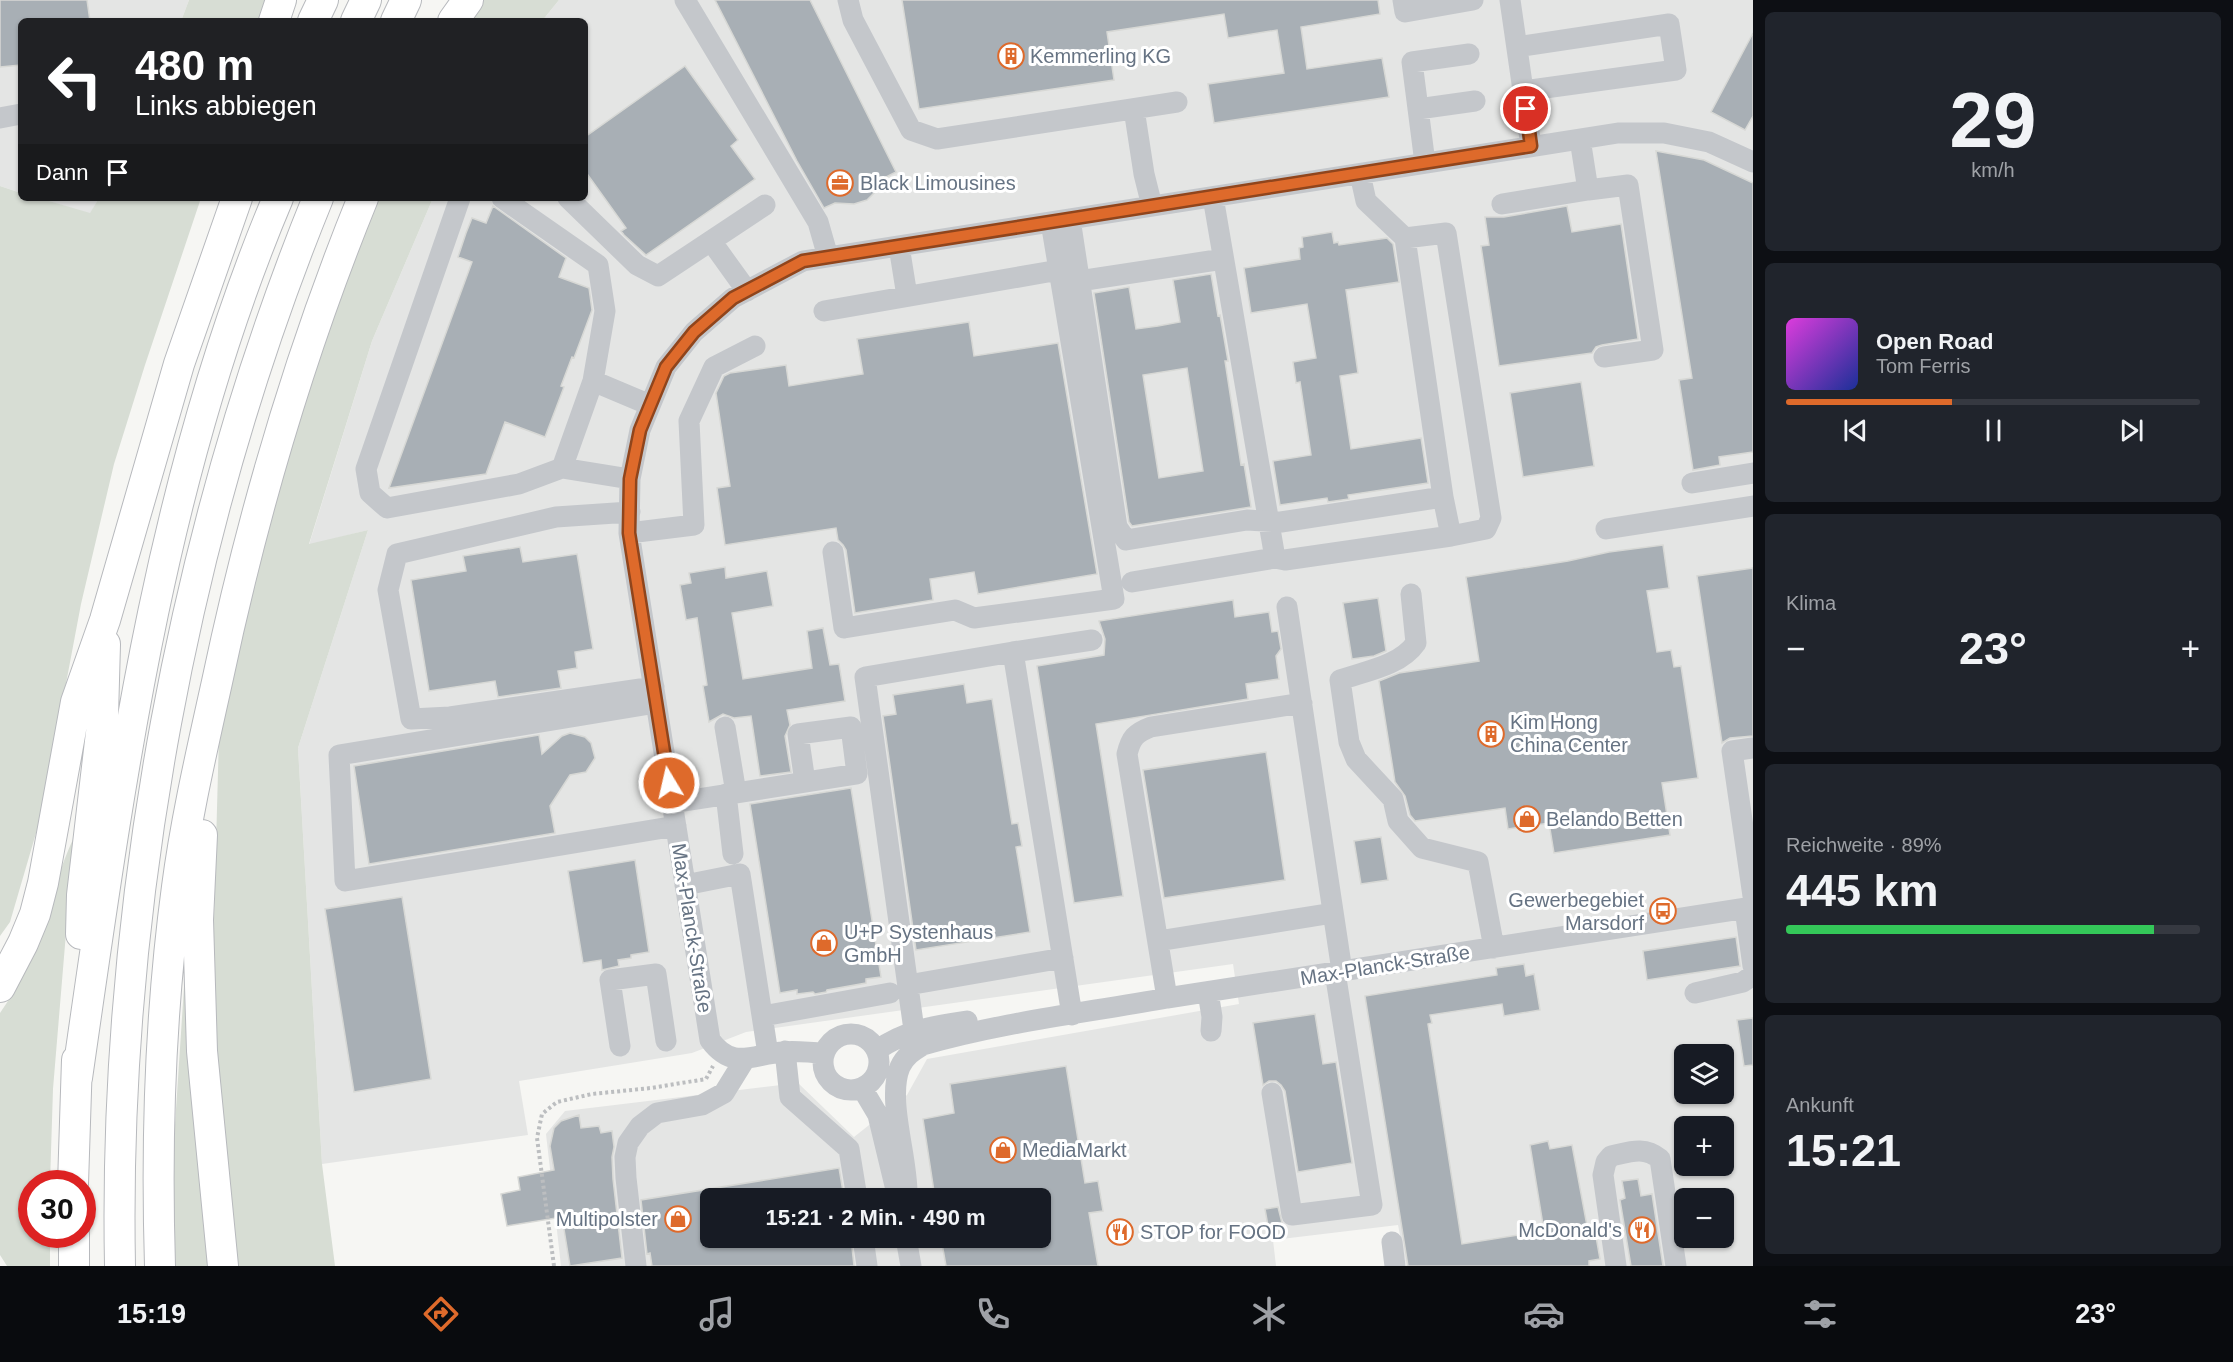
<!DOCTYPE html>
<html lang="de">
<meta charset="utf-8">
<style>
:root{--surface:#171b24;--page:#20242c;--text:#f1f3f6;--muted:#9ea1a6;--line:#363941;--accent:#de6a2b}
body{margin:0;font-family:Helvetica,sans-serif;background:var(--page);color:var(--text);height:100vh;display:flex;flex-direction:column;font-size:22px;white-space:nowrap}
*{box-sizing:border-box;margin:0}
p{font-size:20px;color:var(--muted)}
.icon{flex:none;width:33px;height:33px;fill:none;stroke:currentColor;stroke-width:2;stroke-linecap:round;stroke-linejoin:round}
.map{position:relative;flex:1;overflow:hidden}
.side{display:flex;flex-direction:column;gap:12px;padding:12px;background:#0d0f14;width:480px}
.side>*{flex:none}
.hud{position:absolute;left:18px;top:18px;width:570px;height:183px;border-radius:9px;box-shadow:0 2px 4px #0004;background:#202124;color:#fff;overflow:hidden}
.tools{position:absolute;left:1674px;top:1044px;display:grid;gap:12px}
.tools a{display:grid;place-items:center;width:60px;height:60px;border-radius:9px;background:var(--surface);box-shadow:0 2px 4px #0004;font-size:30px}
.speed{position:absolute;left:18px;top:1170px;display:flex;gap:12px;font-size:30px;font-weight:700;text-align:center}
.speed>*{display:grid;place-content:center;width:78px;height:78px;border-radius:50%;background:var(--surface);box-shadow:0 2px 4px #0004;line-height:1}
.speed .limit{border:9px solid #d22;background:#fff;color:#111}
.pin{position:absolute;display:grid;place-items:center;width:51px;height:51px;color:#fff;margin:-26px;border:3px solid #fff;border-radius:50%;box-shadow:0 2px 6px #0007}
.me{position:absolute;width:66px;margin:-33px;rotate:351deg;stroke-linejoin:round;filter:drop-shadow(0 0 4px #0008)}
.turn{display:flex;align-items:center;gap:21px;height:126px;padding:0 18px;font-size:27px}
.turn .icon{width:78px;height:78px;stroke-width:2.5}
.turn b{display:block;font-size:42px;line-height:51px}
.then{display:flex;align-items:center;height:57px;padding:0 18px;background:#0003;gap:12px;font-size:22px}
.big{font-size:45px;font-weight:700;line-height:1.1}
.side .card{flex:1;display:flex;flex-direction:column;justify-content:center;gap:9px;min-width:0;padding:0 21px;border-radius:9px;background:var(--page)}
.side .dial{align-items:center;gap:0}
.dial b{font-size:78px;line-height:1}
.song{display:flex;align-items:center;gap:18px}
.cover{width:72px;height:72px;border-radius:9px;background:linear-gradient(135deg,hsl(300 70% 55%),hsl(230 70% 35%))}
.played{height:6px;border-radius:3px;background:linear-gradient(90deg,var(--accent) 40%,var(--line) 40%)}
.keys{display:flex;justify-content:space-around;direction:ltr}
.heat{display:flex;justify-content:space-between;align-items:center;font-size:33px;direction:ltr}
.charge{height:9px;border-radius:4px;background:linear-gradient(90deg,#34c759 89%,var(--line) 0)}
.trip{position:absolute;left:700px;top:1188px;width:351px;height:60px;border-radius:9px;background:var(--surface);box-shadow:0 2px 4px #0004;font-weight:700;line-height:60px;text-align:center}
.tabs{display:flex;height:96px;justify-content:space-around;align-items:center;background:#090b0e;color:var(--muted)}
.tabs .icon{width:42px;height:42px}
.tabs .active{color:var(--accent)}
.tabs b{font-size:27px;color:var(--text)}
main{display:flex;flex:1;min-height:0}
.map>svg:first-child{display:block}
.built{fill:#e4e5e4;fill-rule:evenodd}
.green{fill:#d7ddd4}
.building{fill:#a8afb5;stroke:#d7d8d5;stroke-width:1.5;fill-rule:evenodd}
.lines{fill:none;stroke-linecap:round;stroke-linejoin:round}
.highway-casing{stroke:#b7b9bd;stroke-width:32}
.path{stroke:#bcbec0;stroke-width:4;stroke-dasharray:3 3;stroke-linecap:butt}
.minor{stroke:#c4c7cb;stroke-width:21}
.highway{stroke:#fff;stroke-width:30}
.route-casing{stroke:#90451c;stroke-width:15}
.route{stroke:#de6a2b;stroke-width:10}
.labels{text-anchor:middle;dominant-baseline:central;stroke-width:6;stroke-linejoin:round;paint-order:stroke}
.poi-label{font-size:20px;fill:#667383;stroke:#fff;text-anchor:start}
.street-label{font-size:20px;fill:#667383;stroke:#fff}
</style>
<main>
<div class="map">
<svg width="1753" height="1266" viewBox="0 0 1753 1266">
<rect width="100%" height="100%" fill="#f6f6f3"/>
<path class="built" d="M0 0H189L181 21H21V193L0 186Z
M559 0H1753V1266H1406L1398 1225 1273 1240 1276 1266H561L546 1134 565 1111 798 1083 854 1137 907 1095 927 1059 1239 1004 1233 964 746 1032 692 1053 519 1081 528 1135 322 1164 298 748 368 530 309 545 372 341 433 198H585V21H542ZM1684 1054H1724V1094H1684ZM1684 1126H1724V1166H1684ZM711 1198H1041V1238H711ZM1684 1198H1724V1238H1684Z
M39 198H99L90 214Z"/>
<path class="green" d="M189 0H270L263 21H181Z
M479 0H559L542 21H465Z
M0 186 21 193V198H39L90 213 99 198H201L145 365 114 464 81 604 41 816 10 922 0 936Z
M377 198H433L372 341 309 544 368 530 298 748 322 1164 335 1266H235L221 1140 213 955 219 735 297 406Z
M74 837 53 1089 50 1183 32 1184V1234L50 1235V1266H7L0 1255V1013C38 960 47 896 74 837Z
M187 941 212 1266H173L174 1140Z"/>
<path class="building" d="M0 0H87L90 21H21V65L0 67Z
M715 0H810L896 172 882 179 877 190 867 200 854 204 835 203 824 208 797 161Z
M902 0H1378L1380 14 1301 27 1307 69 1382 58 1389 97 1214 123 1208 84 1284 73 1277 30 1228 38 1224 14 1107 32 1114 80 919 109Z
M1753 33V116L1745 130 1711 112Z
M685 66 738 140 731 146 755 179 646 255 624 235 621 231 626 228 585 171V137Z
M1656 151 1704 160 1753 183V452L1719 457 1720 465 1693 470 1679 380 1692 378Z
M493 206 566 258 559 277 589 288 592 310 574 358 572 357 561 386 564 387 545 437 505 422 486 474 389 488 472 262 458 257 466 233 472 218 486 223Z
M1567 206 1572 232 1621 224 1638 339 1602 345 1596 347 1592 353 1499 366 1481 246 1489 245 1485 217H1504Z
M1332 232 1334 243 1338 242 1339 245 1387 238 1393 244 1399 282 1346 290 1358 373 1340 376 1351 449 1421 438 1428 483 1348 495 1349 499 1328 502 1327 498 1280 505 1273 461 1311 455 1300 382 1296 383 1293 362 1316 358 1307 304 1251 313 1244 268 1300 259 1299 248 1303 247 1302 237Z
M1211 274 1218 316 1220 315 1222 326 1228 361H1225L1241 465 1244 464 1251 507 1132 526 1129 522 1094 293 1129 287 1136 329 1158 326 1180 322 1173 280ZM1187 368 1203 471 1159 478 1143 375Z
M969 322 974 356 1058 343 1097 574 978 594 974 572 930 579 933 600 855 613 846 550 843 545 838 540 836 528 725 545 717 488 730 486 716 393 724 376 730 373 786 365 789 386 863 374 857 339Z
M1581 382 1594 466 1523 477 1510 393Z
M1663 545 1669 588 1647 591 1657 652 1671 650 1674 667 1681 666 1698 778 1662 783 1670 835 1554 853 1549 823 1508 829 1505 808 1415 821 1410 815 1405 796 1395 782 1379 681 1399 673 1479 661 1466 577 1568 561 1609 552Z
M520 547 523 562 577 554 593 649 575 652 577 668 558 671 561 688 498 697 495 681 429 691 411 580 466 571 463 556Z
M725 567 726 578 767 571 773 606 732 613 743 679 812 668 807 631 823 628 830 665 839 664 845 701 787 710 790 725 785 736 791 772 760 776 751 716 734 718 723 714 709 722 703 686 707 685 697 618 686 620 680 585 691 583 689 573Z
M1753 568V736L1730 738 1722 743 1697 576Z
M1378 598 1386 651 1374 656 1352 659 1343 603Z
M1233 600 1235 617 1269 612 1272 632 1278 631 1281 649 1276 656 1279 679 1246 684 1248 699 1096 724 1123 896 1074 903 1037 666 1104 655 1105 639 1099 621Z
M964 684 967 703 992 699 1012 824 1018 823 1022 846 1016 847 1030 932 916 950 883 716 896 714 893 695Z
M570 733 585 737 591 743 595 758 586 772 570 775 550 806 555 833 369 864 354 766 539 735 542 754 562 736Z
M1266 752 1285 880 1164 898 1143 770Z
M851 788 881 977 866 979V983L827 990 826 992 815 994 813 992 797 994V990L780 993 750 804Z
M1381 837 1388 880 1361 884 1354 841Z
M635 860 649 952 631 955V958L618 960 619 966 602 970 601 960 583 963 568 871Z
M402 897 431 1079 354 1092 325 909Z
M1736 937 1740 966 1647 980 1643 951Z
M1524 964 1526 976 1534 974 1540 1010 1504 1016 1502 1004 1430 1015 1432 1023 1428 1024 1462 1244 1544 1231 1530 1145 1548 1141 1550 1149 1572 1145 1587 1226 1594 1225 1600 1259 1589 1261V1266H1408L1365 996 1497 975 1496 968Z
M1315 1014 1323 1064 1336 1062 1352 1163 1298 1172 1285 1091 1281 1085 1276 1081H1269L1263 1085 1253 1023Z
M1753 1018V1065L1744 1066 1737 1020Z
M1066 1066 1085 1183 1098 1181 1103 1211 1089 1213 1098 1266H946L941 1238H1041V1198H935L923 1119 954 1113 950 1084Z
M579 1115 581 1128 599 1126 601 1133 612 1131 614 1147 612 1157 613 1179 622 1258 570 1266 562 1217 507 1226 501 1194 520 1190 518 1177 554 1170 550 1146 554 1128 561 1121Z
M839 1168 844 1198H711V1238H851L854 1266H652L650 1253 647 1254 641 1200Z
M1638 1179 1641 1196 1652 1194 1663 1266H1631L1620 1200 1625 1198 1622 1181Z
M1278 1207 1282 1223 1268 1226 1265 1209Z"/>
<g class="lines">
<g class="highway-casing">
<path id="highway" d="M274 21 281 0
M313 21 323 0
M356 21 366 0
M396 21 406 0
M453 21 468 0
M202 835 198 920 202 1051 223 1266
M81 934 82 895 103 716 105 644
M0 987 23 943 35 914 43 883 76 702 105 620 179 364 237 198
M77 1078C120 780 160 477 278 198
M73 1184 77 1060
M74 1234V1266
M120 1266C113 911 184 527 318 198
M160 1266C156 1139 160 1013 177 887 186 818 202 750 217 682 252 516 299 355 363 198"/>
</g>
<path class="path" d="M554 1266 537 1138 542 1114 557 1102 592 1094 651 1088 706 1079 713 1066"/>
<path class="minor" d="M685 0 818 222 828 257
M848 0 853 20 911 130 937 139 1177 102
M1403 0 1405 12 1473 0
M1510 0 1531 146
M1517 47 1669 24 1676 70 1523 91
M1134 109 1144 174 1152 206
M1418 109 1475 101
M0 118 21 114
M1580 139 1588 190 1628 185 1653 350 1604 357
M1425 163 1412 62 1469 54
M1213 197 1275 558
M460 198 366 469 370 493 387 508 519 484 562 468 630 479
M502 198 598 265 605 311 593 381 562 468
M568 198 637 265 658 276 765 205
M1502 204 1588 190
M1070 219 1117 527 1126 540 1247 520 1281 522 1443 497
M1405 238 1446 233 1491 518 1486 529 1451 536
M711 241 747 291
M899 246 907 296
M1079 281 1223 259
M824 311 1059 270
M593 381 650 405
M1692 483 1753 473
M630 512 556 517 397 554 388 590 411 719 450 717 654 687
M1606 529 1753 506
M629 533 694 525 689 421 714 367 755 346
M833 552 844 628 955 610 974 618 1114 599 1051 222
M1132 582 1275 558 1285 560 1451 536 1443 497 1405 238 1366 201 1360 174
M1411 594 1416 643C1400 666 1366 671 1340 680L1349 742 1356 759 1393 799 1398 821 1422 848 1478 862 1494 948
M1287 607 1342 971
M1013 652 1092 640
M656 703 339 755 345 881 676 826
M725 727 736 793
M1753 748 1732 751 1753 896
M726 794 733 854
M672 803 857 774 851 727 798 734 805 782
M685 885 740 874 768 1054
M1745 909 1753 966
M1158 941 1333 913
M908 985 1063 958
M1208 992 1212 1017 1211 1031
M1695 993 1743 982 1753 975
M1167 998 1127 754C1131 738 1135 733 1151 727L1302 703
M763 1016 890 993
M914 1030 865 677 1013 652 1072 1015
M823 1062a28 28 0 1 1 56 0a28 28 0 1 1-56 0Z
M620 1046 610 980 656 974 666 1041
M877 1050C909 1029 930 1027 967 1021
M785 1051 790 1097 849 1149 857 1198
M824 1053C810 1053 796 1050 782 1052 751 1055 732 1070 710 1040L629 533 630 479 640 430 666 367 694 332 733 298 803 261 828 257 1618 133H1664L1709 142 1753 162
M862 1088 878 1115 898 1198
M1272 1093 1292 1215 1372 1205 1335 972
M907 1198C909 1161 886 1100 900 1067 905 1056 913 1051 923 1045 1003 1022 1085 1013 1167 998L1753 907
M863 1238 867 1266
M906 1238 911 1266
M1392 1242 1395 1266
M636 1266 626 1178 625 1157 628 1143 640 1126 657 1113 702 1105 724 1093 745 1059
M1616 1266 1603 1175 1606 1162 1611 1156C1630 1152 1644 1146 1660 1159L1676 1266"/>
<use href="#highway" class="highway"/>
</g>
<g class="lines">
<g class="route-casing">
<path id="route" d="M669 783 629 533 630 479 640 430 666 367 694 332 733 298 803 261 1531 146 1526 109"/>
</g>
<use href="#route" class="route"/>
</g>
<defs>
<g id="building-ring" transform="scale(1.35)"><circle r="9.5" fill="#fff" stroke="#de6a2b" stroke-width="1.5"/><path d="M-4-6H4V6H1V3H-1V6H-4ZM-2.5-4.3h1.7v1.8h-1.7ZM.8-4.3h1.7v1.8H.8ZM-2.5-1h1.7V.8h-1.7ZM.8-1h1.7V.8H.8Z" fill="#de6a2b"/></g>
<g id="office-ring" transform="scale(1.35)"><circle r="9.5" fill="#fff" stroke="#de6a2b" stroke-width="1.5"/><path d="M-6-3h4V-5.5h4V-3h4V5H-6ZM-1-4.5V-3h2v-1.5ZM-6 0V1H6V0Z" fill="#de6a2b"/></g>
<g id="shop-ring" transform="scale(1.35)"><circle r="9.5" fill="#fff" stroke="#de6a2b" stroke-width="1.5"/><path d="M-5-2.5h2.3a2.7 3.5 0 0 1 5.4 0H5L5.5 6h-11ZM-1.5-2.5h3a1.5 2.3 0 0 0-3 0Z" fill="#de6a2b"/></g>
<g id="bus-ring" transform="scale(1.35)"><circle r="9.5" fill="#fff" stroke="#de6a2b" stroke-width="1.5"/><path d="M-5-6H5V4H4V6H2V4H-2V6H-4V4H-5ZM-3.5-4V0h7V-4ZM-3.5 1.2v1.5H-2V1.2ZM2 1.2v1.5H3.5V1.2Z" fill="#de6a2b"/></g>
<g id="restaurant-ring" transform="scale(1.35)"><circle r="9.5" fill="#fff" stroke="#de6a2b" stroke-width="1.5"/><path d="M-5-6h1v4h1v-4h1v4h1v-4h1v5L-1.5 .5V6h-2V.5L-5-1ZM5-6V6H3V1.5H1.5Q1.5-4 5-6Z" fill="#de6a2b"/></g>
</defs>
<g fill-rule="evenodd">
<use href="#building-ring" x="1011" y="56"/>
<use href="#office-ring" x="840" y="183"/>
<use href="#building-ring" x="1491" y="734"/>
<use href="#shop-ring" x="1527" y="819"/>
<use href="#bus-ring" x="1663" y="911"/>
<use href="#shop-ring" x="824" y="943"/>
<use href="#shop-ring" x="1003" y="1150"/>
<use href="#shop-ring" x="678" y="1219"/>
<use href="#restaurant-ring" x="1642" y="1230"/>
<use href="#restaurant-ring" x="1120" y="1232"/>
</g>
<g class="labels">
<g class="poi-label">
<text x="1030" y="56">Kemmerling KG</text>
<text x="860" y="183">Black Limousines</text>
<text x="1510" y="722">Kim Hong<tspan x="1510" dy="23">China Center</tspan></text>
<text x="1546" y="819">Belando Betten</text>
<text x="1644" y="900" text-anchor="end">Gewerbegebiet<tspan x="1644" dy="23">Marsdorf</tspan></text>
<text x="844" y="932">U+P Systenhaus<tspan x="844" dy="23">GmbH</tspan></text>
<text x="1022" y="1150">MediaMarkt</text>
<text x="658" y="1219" text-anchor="end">Multipolster</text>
<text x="1622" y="1230" text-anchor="end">McDonald's</text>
<text x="1140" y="1232">STOP for FOOD</text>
</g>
<g class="street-label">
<text transform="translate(692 928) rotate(81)">Max-Planck-Straße</text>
<text transform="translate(1385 965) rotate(-9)">Max-Planck-Straße</text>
</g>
</g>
</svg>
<div class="tools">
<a><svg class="icon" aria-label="layers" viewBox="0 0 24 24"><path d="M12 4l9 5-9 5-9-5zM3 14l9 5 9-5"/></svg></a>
<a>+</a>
<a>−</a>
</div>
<div class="speed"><div class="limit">30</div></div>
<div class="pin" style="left:1526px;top:109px;background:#d93025"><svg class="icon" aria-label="arrive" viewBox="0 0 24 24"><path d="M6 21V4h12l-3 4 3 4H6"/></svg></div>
<svg class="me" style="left:669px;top:783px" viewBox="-20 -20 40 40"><circle r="17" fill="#de6a2b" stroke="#fff" stroke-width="3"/><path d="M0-11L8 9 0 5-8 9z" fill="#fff"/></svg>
<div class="trip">15:21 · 2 Min. · 490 m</div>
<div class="hud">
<div class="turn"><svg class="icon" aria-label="left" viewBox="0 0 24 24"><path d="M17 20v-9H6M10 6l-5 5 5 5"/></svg><div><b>480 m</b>Links abbiegen</div></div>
<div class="then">Dann<svg class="icon" aria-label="arrive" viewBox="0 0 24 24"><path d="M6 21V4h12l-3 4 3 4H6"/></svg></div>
</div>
</div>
<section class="side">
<div class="card dial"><b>29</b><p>km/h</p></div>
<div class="card">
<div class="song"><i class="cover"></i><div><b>Open Road</b><p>Tom Ferris</p></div></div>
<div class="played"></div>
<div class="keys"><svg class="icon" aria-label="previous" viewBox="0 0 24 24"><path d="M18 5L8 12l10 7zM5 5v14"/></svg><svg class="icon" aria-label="pause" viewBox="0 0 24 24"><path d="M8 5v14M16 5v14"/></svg><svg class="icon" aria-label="next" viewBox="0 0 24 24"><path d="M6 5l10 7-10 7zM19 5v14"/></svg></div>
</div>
<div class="card"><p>Klima</p>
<div class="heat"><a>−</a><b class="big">23°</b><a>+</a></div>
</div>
<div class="card"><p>Reichweite · 89%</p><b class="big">445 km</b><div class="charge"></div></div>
<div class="card"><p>Ankunft</p><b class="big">15:21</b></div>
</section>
</main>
<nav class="tabs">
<b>15:19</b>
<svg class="icon active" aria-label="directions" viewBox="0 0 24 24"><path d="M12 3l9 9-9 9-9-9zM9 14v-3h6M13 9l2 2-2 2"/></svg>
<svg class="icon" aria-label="music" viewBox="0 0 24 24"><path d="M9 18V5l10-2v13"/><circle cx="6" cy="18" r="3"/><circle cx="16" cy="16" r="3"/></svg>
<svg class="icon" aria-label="phone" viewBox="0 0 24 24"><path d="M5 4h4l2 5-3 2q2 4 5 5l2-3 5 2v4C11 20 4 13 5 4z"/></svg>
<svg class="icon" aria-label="climate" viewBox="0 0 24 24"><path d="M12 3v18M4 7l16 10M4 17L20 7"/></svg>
<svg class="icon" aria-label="car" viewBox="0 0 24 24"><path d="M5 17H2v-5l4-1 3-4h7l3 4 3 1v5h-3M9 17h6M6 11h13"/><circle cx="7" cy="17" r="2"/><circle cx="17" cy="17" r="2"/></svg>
<svg class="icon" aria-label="filters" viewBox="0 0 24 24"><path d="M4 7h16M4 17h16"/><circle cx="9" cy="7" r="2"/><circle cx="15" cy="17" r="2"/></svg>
<b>23°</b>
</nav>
